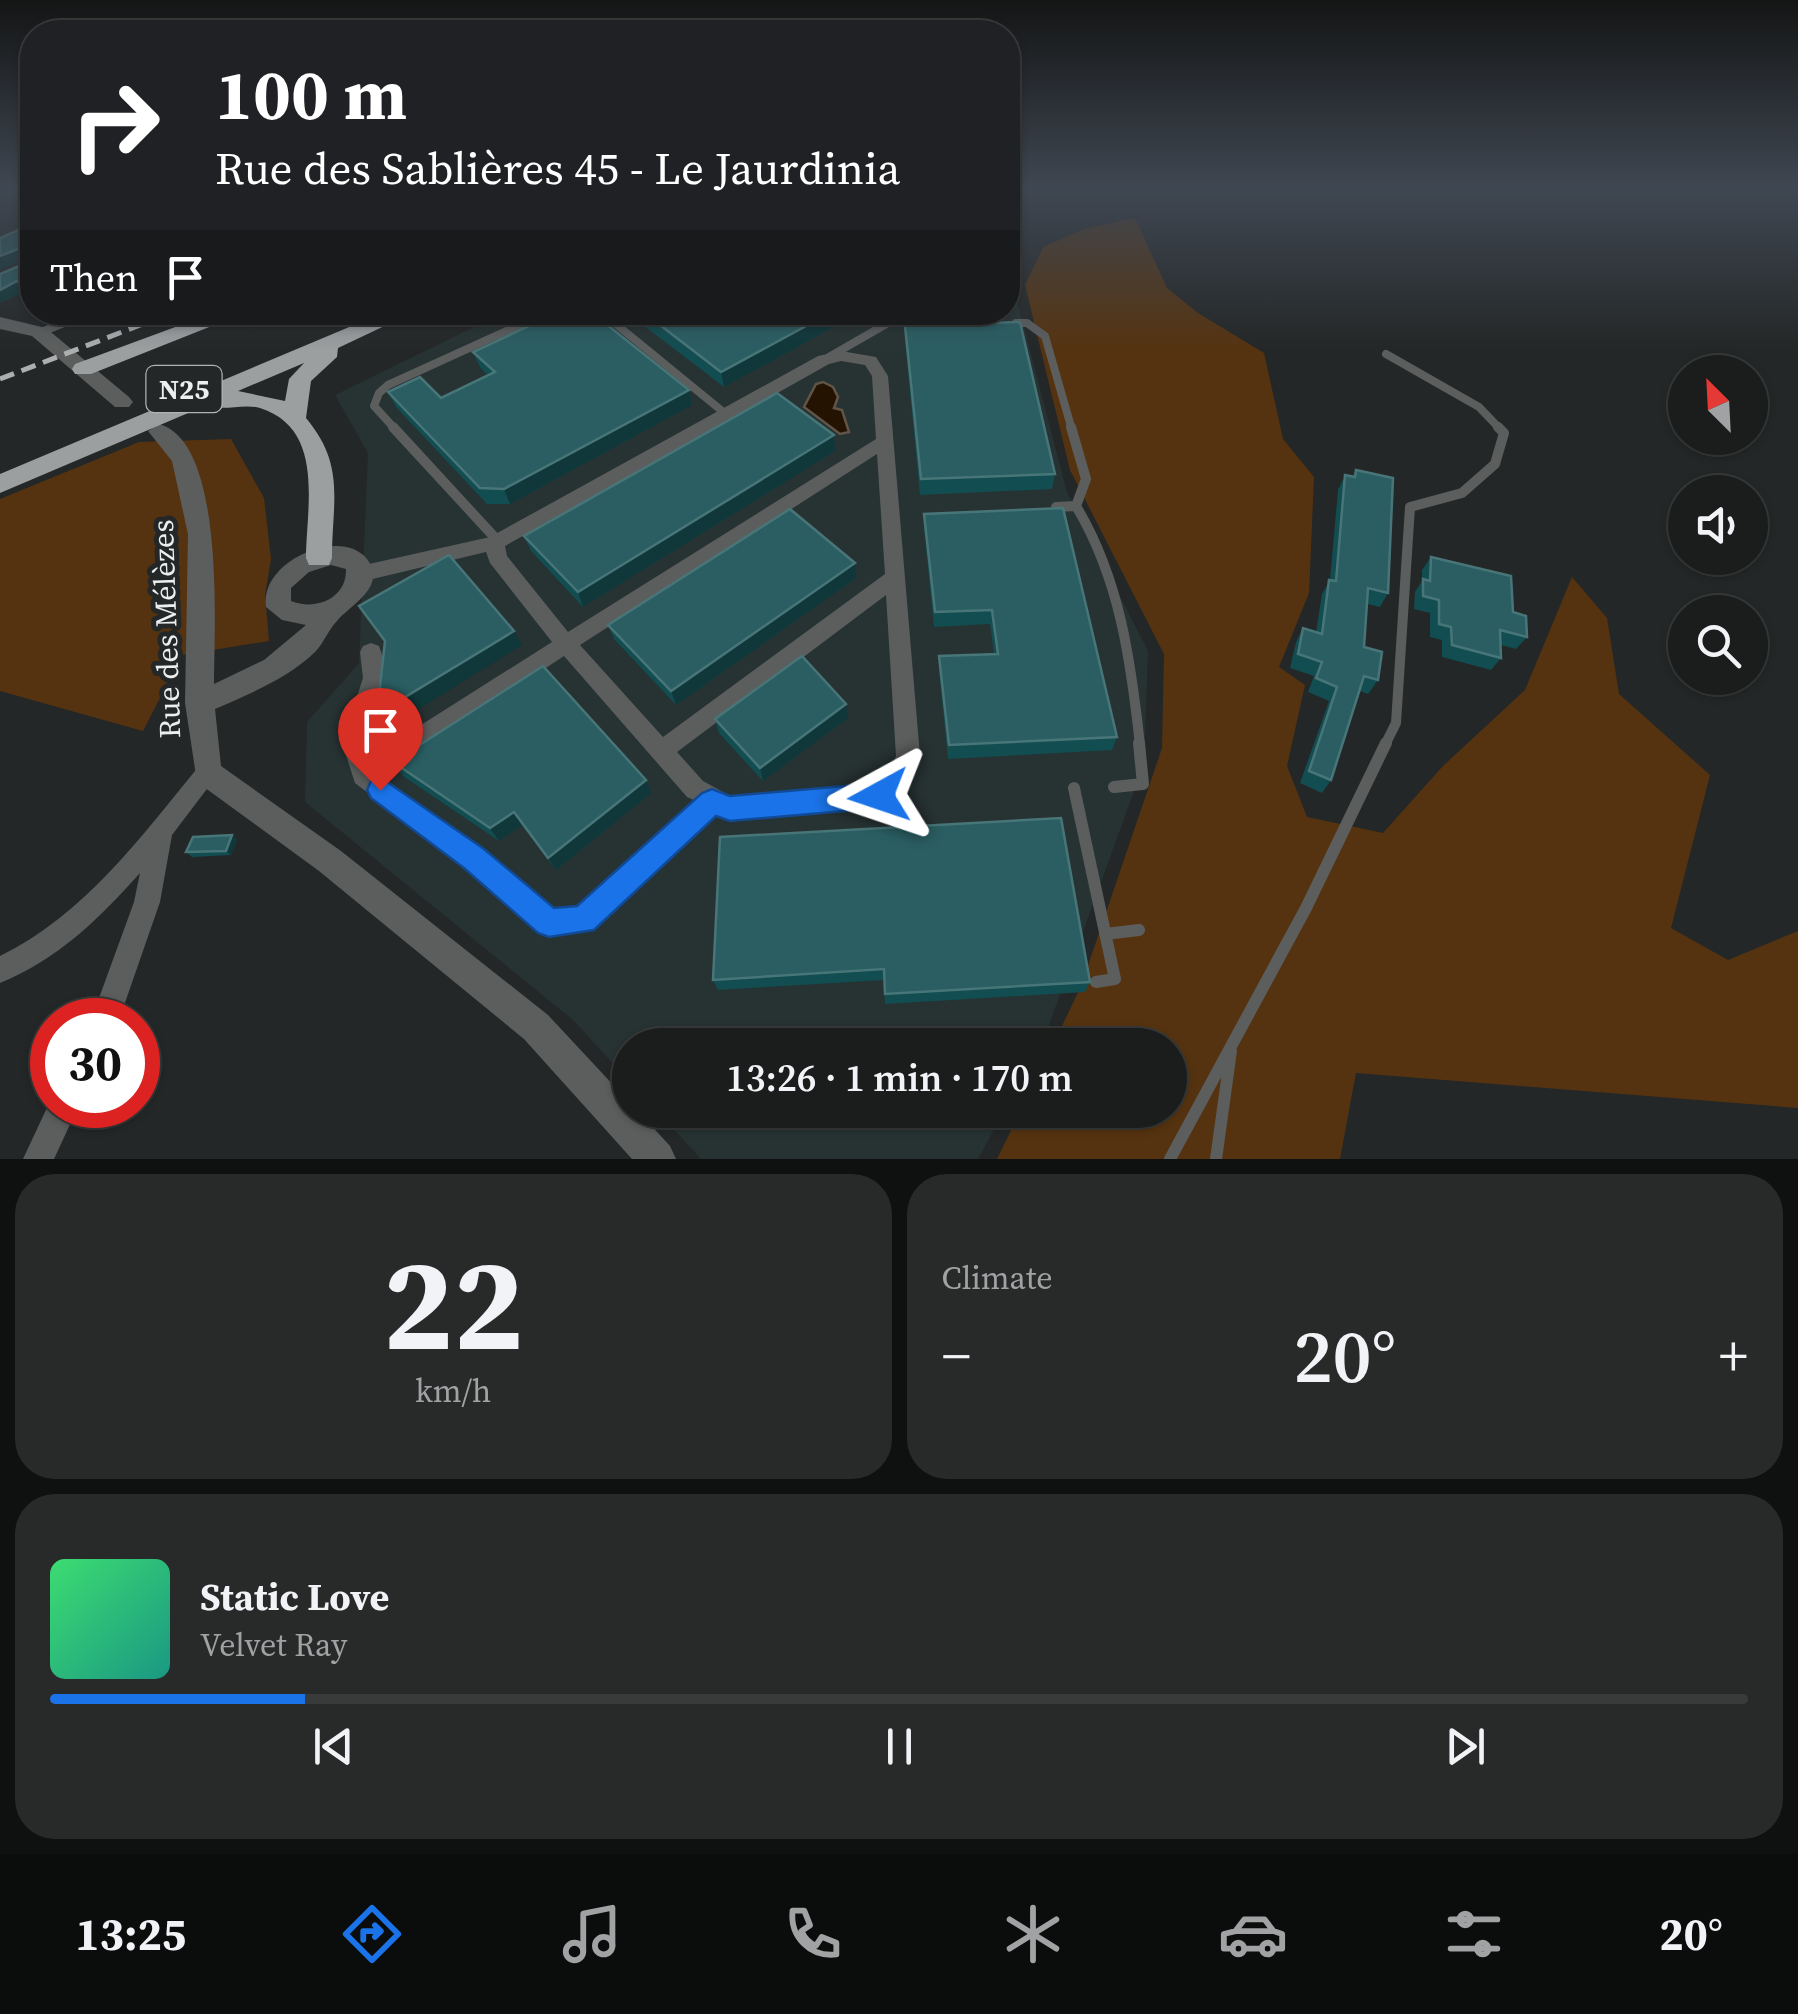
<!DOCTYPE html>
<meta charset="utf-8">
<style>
:root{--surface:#1b1d1d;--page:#282a2a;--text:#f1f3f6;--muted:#a0a2a4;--line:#393b3b;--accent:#1a73e8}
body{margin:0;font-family:"Source Serif 4",serif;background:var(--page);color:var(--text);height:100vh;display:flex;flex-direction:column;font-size:38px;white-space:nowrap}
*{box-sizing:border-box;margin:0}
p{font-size:32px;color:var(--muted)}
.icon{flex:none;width:55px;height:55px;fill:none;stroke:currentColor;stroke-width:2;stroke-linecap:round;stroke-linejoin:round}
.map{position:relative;height:1159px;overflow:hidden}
.panel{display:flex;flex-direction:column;gap:15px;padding:15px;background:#0f1010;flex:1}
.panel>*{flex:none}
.hud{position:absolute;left:20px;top:20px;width:1000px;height:305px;border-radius:40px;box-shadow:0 2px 8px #0004,0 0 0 2px var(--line);background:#202124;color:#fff;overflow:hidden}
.needle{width:65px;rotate:336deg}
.tools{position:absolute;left:1668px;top:355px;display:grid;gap:20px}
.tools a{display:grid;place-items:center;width:100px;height:100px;border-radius:50%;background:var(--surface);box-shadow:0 2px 8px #0004,0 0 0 2px var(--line);font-size:50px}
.speed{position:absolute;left:30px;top:998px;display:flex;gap:20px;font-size:50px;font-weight:700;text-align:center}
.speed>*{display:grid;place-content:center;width:130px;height:130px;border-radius:50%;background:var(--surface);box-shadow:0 2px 8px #0004,0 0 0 2px var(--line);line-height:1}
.speed .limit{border:15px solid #d22;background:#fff;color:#111}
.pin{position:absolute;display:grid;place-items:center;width:85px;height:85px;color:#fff;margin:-102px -42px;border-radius:50% 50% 50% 0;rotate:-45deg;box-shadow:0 0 10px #0007}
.pin .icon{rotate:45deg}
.me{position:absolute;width:110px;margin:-55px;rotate:265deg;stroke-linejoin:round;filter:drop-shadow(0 0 8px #0008)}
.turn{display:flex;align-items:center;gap:35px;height:210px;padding:0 30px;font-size:45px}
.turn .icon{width:130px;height:130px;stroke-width:2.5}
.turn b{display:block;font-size:70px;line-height:85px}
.then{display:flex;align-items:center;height:95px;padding:0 30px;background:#0003;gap:20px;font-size:38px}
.big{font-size:75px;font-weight:600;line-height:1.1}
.panel .card{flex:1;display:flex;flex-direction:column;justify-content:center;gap:15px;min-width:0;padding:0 35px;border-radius:40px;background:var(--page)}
.panel .dial{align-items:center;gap:0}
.dial b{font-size:130px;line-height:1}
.song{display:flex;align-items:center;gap:30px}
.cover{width:120px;height:120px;border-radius:15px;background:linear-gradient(135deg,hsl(140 70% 55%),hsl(170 70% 35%))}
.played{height:10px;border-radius:5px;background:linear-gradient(90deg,var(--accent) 15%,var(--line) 15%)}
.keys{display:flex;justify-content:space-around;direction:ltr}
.heat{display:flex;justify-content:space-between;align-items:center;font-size:55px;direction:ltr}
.panel .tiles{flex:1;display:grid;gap:15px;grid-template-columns:1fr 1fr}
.card:last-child{grid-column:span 2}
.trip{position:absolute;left:612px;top:1028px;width:575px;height:100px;border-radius:50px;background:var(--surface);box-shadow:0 2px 8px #0004,0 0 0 2px var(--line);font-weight:600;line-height:100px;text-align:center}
.tabs{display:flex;height:160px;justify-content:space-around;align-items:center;background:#0b0c0c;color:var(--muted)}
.tabs .icon{width:70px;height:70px}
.tabs .on{color:var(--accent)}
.tabs b{font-size:45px;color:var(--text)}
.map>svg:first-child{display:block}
.built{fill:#273232}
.green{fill:#553310}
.water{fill:#251302;stroke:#615549;stroke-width:2.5}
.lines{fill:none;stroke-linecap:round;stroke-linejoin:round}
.service-far2{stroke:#5c5e5e;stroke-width:8}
.service-far1{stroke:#5c5e5e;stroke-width:10}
.service{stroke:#5c5e5e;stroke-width:12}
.minor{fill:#5c5e5e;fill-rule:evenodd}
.tertiary{fill:#5c5e5e;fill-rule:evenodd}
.trunk{fill:#9c9fa0;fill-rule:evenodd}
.rail{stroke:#acaeaf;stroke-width:5;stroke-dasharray:15 8;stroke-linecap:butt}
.wall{fill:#124d51}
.shaded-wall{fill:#103739}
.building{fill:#2a5e62;stroke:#487578;stroke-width:2.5}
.route{fill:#1a73e8;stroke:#114b97;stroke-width:2.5}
.labels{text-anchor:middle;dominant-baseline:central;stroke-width:10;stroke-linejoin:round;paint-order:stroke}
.shield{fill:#242727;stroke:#b0b2b3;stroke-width:2.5}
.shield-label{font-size:28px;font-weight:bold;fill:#eceeef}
.street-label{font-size:30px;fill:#eceeef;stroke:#242727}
</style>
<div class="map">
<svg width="1798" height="1159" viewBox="0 0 1798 1159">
<rect width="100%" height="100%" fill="#242727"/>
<path class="built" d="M1008 266 1067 492 1148 651 1144 764 1045 1036 1040 1045H630V1082L573 1020 305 802 307 722 359 663 368 453 335 395 503 313 1008 312Z
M656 1110H1005L978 1159H701Z"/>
<path class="green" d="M1135 218 1167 288 1198 313 1264 353 1283 439 1314 477 1309 593 1279 667 1305 685 1287 766 1307 817 1383 833 1443 766 1525 690 1572 577 1607 618 1619 694 1710 775 1671 928 1728 960 1798 931V1108L1356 1073 1340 1159H997L1021 1110H1170V1045H1053L1081 986 1162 748 1164 654 1070 470 1025 285 1043 247 1084 229Z
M231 439 264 498 271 559 265 595 269 641 182 655 143 731 0 691V499L139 442Z"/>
<path class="water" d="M823 382 833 387 838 397 834 408 842 410 849 432 840 434 804 407 816 384Z"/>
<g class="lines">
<path class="service-far2" d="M601 312 727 415
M1016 323H1027L1045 336 1072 430
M1386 354 1479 407 1501 430
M829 357 907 312
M396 430 374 406 379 393 388 385 548 312"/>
<path class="service-far1" d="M393 427 498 541
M1071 427 1086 479 1076 506
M1076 506C1120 579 1131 662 1140 745
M1056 507 1076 506
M1385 745 1396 723 1410 507 1462 493 1495 464 1504 433 1498 427"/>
<path class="service" d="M1114 787 1143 784 1139 743
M1074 788 1115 979 1096 982
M1105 934 1139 930
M1170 1159 1306 908 1386 743
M1216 1159 1231 1051"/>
<path class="minor" d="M79 312H102L45 335 39 337 31 332Z
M841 351 876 357 888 376 920 756 903 795 879 807 730 819 717 813 593 929 549 936 540 932 465 867 355 783 342 743 363 678 360 652 363 646 371 643 379 646C397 688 357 719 369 758L552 642 490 563 486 552 360 582 350 574 360 566 490 537 818 356ZM841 361 865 365 872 376 876 439 568 632 507 556 505 546 829 364ZM877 454 885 574 663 737 580 645ZM886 595 896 756 886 780 876 785 732 797 703 781 677 752ZM564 656 687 797 696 801 578 908 553 910 483 851 381 776Z
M207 763 215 766 219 773 172 835 160 902 119 1020H91L134 902 140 873C99 919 57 960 0 983V956C83 916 142 836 199 766Z
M52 1097V1105H79L54 1159H23Z"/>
<path class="tertiary" d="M0 317 46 328 129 397 133 402 129 407H115L32 336 0 329Z
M159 424C226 442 214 630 214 684L264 660 306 625 282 620 266 607C259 561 341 526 367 559 388 587 350 605 337 621 328 630 324 643 315 652 287 679 249 694 215 709L221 766 341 851 548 1015 630 1103V1110H637L670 1146 676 1159H632L524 1039 319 871 197 782 185 703 188 534 172 461 148 431ZM331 565 346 569C347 599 315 611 291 601V588L309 572Z"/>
<path class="trunk" d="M216 312H247L91 374H75L72 369 75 364Z
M385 312H414L338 348 337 357 311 381 306 418C346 466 332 501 332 558L329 565H309L306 558C306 508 326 429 260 408 242 403 223 412 207 405L0 493V474ZM304 363 289 379 285 401 238 391Z"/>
<path class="rail" d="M0 379 174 312"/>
</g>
<path class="wall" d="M29 233 32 295 25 291 0 303V274L26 263 27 258 0 269Z
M626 312H861L724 387Z
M905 326 1055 474 1052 489 920 495 905 341Z
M473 352 689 390 692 405 510 504H487L396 407 388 392 441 398 488 376 480 367Z
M835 451 583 607 531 551 524 536Z
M1356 470 1388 593 1380 607 1367 604 1364 647 1378 680 1368 694 1360 691 1331 780 1322 793 1300 783 1329 701 1308 692 1314 676 1290 668 1296 642 1303 628 1316 632 1322 594 1330 580 1338 490 1345 475 1352 477Z
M924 514 1117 737 1112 750 948 759 939 671V656L994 654 990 624 934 627 924 529Z
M1431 557 1513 612 1527 637 1516 649 1501 645V658L1491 670 1442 657V640L1430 637V613L1414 609 1415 592 1422 581V570Z
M856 578 676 705 614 639 608 625Z
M848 718 763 781 719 733 715 719Z
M393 762 646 780 651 793 556 870 522 825 499 841 403 776Z
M232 835 237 840 231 855 192 857 186 852Z
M720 837 1090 982 1085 992 885 1004 884 980 718 990 713 980Z"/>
<path class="shaded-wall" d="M23 247 31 257 0 269V256Z
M17 281 25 291 0 303V290Z
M32 282V295L24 285Z
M832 312H861L724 387 721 372Z
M689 390 692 405 510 504 504 489Z
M834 435 835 451 583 607 578 592Z
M855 563 856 578 676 705 671 691Z
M514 631 522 645 388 728 377 714Z
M846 704 848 718 763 781 760 768Z
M646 780 651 793 556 870 548 858Z
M514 812 522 825 499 841 490 828Z
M232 835 237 840 231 855 226 851Z"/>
<path class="building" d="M21 229 29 233 32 231V282L24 285 17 281 0 290V274L26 263 29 251 23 247 0 256V238Z
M559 312H591L689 390 504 489 480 488 388 392 420 377 441 398 495 372 473 352Z
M643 312H832L721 372Z
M1020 322 1055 474 921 479 905 326Z
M777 393 834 435 578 592 524 536Z
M1356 470 1393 478 1388 593 1368 588 1364 647 1382 652 1378 680 1364 676 1331 780 1309 771 1337 687 1316 678 1322 662 1298 654 1303 628 1322 634 1329 580 1336 581 1345 475 1355 477Z
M1063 508 1117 737 949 745 939 656 998 654 992 610 935 612 924 514Z
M790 509 855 563 671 691 608 625Z
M449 555 514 631 377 714 385 641 359 606Z
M1431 557 1511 576 1513 612 1526 616 1527 637 1500 630 1501 658 1452 645 1451 627 1439 624V600L1423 596V579L1430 581Z
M802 656 846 704 760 768 715 719Z
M543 666 646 780 548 858 514 812 490 828 393 762Z
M1061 818 1090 982 885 994 884 969 713 980 720 837Z
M232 835 226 851 186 852 193 837Z"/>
<linearGradient id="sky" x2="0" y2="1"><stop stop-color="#141515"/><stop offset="0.54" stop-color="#3f4752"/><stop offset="1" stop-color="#3f4752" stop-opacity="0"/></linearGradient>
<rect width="1798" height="350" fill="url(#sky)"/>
<path class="route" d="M380 777 484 849 554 908 577 906 702 793 712 789 730 796 879 783 889 787 892 796 889 804 879 808 730 821 716 816 594 930 549 937 538 933 464 868 371 798 367 790 371 781Z"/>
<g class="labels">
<rect class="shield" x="146.5" y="366" width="75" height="46" rx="8"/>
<g class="shield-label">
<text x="184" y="389">N25</text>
</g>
<g class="street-label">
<text transform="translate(166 629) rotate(-92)">Rue des Mélèzes</text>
</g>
</g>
</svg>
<div class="tools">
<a><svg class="needle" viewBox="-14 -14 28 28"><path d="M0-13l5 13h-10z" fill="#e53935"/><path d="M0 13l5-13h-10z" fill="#a0a2a4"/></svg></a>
<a><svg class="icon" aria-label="sound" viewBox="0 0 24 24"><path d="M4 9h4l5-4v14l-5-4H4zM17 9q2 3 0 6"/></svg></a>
<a><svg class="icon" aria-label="search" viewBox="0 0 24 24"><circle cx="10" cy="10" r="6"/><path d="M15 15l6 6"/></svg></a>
</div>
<div class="speed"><div class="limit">30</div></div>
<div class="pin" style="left:380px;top:790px;background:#d93025"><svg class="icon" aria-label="arrive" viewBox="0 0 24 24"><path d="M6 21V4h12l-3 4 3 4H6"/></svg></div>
<svg class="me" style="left:879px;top:796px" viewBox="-20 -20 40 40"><path d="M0-17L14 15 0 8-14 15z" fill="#1a73e8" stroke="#fff" stroke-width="4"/></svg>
<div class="trip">13:26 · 1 min · 170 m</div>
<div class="hud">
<div class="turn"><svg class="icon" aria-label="right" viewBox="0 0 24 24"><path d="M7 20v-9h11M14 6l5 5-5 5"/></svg><div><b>100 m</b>Rue des Sablières 45 - Le Jaurdinia</div></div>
<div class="then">Then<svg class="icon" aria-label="arrive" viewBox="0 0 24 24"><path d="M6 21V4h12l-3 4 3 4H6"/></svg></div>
</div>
</div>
<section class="panel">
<div class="tiles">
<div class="card dial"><b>22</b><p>km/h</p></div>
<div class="card"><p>Climate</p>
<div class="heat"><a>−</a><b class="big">20°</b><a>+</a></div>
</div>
<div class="card">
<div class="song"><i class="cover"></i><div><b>Static Love</b><p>Velvet Ray</p></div></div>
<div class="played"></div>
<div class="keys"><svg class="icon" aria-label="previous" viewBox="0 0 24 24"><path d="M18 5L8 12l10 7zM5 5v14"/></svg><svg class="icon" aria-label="pause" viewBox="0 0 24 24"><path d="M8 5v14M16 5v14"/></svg><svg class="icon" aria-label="next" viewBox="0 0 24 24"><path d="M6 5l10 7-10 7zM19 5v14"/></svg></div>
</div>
</div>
</section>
<nav class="tabs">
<b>13:25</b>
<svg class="icon on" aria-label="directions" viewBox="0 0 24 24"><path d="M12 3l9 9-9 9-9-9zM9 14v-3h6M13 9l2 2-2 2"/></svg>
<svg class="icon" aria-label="music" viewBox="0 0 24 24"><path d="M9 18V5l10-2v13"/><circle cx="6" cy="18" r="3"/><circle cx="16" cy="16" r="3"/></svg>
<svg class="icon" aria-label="phone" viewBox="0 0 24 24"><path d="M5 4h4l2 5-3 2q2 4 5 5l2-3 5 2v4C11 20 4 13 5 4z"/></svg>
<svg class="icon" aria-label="climate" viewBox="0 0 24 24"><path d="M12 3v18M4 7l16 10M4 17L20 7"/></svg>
<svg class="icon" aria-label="car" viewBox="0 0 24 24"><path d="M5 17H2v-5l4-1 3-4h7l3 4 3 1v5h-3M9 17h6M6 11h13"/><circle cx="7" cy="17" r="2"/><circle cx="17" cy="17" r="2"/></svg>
<svg class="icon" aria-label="filters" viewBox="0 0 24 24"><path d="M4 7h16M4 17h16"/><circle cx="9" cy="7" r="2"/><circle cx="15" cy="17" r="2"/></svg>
<b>20°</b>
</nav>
